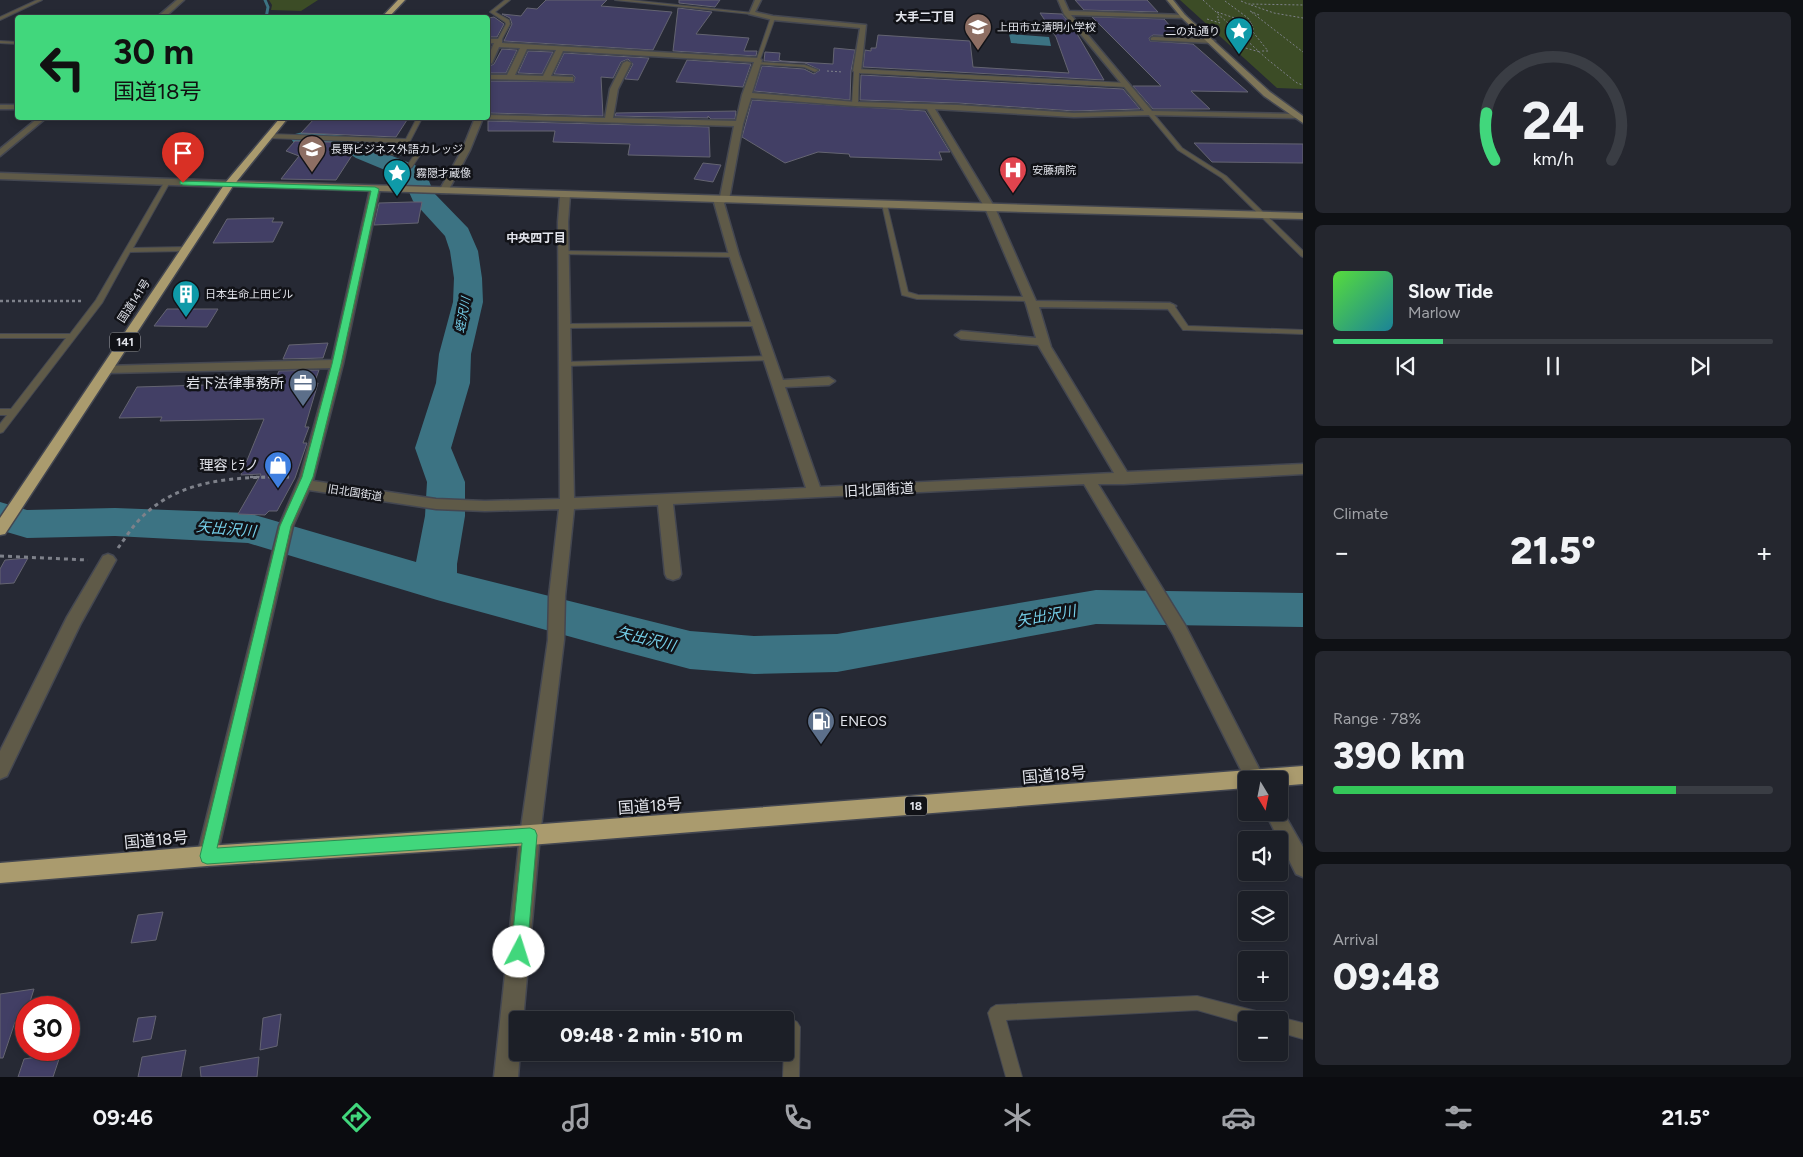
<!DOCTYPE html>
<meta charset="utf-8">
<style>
:root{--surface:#1c1f27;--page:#25272f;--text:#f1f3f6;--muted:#a0a2a7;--line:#3a3d44;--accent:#41d77c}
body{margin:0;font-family:Figtree,"Noto Sans JP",sans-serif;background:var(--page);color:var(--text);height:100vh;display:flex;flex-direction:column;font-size:19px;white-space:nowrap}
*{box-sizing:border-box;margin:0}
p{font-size:16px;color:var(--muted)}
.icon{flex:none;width:28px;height:28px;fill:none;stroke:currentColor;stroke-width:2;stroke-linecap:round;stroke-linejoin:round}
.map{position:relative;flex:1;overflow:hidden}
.drawer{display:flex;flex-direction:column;gap:12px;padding:12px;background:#0f1115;width:500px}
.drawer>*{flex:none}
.guide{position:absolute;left:15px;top:15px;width:475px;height:105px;border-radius:5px;box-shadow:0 2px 8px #0003,0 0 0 1px var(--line);background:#41d77c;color:#111;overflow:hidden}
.needle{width:32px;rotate:170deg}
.buttons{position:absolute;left:1238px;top:771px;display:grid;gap:10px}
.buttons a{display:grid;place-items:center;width:50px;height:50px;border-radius:5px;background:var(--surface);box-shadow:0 2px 8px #0003,0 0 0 1px var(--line);font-size:25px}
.speed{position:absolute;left:15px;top:996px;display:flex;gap:10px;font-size:25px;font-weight:700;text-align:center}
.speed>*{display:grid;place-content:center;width:65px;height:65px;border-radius:50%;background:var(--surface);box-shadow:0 2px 8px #0003,0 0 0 1px var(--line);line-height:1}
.speed .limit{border:8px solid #d22;background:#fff;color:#111}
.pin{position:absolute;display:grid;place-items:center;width:42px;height:42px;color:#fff;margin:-51px -21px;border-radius:50% 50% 50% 0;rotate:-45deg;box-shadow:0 0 5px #0007}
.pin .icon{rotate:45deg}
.me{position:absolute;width:55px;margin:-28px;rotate:5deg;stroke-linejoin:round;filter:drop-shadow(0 0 4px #0008)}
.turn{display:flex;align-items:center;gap:18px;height:105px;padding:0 15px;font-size:22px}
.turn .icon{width:65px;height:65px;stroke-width:2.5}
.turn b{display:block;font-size:35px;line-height:42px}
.big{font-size:38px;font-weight:800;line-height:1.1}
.drawer .card{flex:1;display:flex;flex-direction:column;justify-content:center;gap:8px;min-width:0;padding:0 18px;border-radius:8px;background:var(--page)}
.drawer .dial{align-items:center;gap:0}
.dial svg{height:130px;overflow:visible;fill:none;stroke:var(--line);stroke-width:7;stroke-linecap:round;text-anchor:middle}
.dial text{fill:var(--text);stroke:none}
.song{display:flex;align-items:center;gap:15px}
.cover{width:60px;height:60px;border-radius:8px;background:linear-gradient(135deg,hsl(110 70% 55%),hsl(190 70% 35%))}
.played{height:5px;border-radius:2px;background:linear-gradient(90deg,var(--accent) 25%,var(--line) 25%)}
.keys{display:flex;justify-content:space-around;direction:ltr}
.heat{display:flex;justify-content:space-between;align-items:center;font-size:28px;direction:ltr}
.charge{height:8px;border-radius:4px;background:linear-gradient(90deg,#34c759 78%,var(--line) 0)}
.trip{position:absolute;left:509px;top:1011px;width:285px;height:50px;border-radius:5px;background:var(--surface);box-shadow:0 2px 8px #0003,0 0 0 1px var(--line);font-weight:800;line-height:50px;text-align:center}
.dock{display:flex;height:80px;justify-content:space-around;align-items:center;background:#0b0c10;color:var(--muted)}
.dock .icon{width:35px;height:35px}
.dock .active{color:var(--accent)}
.dock b{font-size:22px;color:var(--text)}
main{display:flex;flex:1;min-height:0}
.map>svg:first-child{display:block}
.green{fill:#3c4c26}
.water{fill:#3c7383}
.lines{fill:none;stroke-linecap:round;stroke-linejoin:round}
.stream-far1{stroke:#3c7383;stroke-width:3}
.stream{stroke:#3c7383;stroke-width:8}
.river{fill:#3c7383;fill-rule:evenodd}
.building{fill:#423f65;stroke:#646471}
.lane-casing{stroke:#444751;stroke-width:2}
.street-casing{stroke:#444751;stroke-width:3}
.secondary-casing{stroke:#444751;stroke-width:3}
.highway-casing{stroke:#444751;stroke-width:3}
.path-far2{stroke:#7e818a;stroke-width:1;stroke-dasharray:2 2;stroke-linecap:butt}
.path-far1{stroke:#7e818a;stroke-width:2.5;stroke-dasharray:3 3;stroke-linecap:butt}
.path{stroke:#7e818a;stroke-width:3;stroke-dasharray:4 4;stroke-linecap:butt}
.lane{fill:#5f5a48;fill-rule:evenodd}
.street{fill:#5f5a48;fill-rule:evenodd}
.secondary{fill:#7e7558;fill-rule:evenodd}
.highway{fill:#aa9b6e;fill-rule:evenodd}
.route{fill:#41d77c;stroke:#2a8c51}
.labels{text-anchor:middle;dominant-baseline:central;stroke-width:5;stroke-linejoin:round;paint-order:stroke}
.far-poi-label{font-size:11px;fill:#e2e4eb;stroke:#111217;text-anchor:start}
.far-street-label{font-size:11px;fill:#e2e4eb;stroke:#111217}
.far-neighbourhood-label{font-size:12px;font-weight:bold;fill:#e2e4eb;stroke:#111217}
.far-water-label{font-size:12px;font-style:italic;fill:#75cfe9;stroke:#111217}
.shield{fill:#111217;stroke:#a3a5ab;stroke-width:1}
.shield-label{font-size:12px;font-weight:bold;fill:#e2e4eb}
.poi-label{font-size:14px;fill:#e2e4eb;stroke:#111217;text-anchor:end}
.street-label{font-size:14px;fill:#e2e4eb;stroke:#111217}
.water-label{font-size:15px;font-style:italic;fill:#75cfe9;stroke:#111217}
.near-street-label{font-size:16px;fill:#e2e4eb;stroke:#111217}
</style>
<main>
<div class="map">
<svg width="1303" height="1077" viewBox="0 0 1303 1077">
<rect width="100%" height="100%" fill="#262934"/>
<path class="green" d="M269 0H318L301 11 271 10 272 5Z
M1180 0H1303V89L1277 88Z"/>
<path class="water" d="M1009 34 1049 37 1051 46 1011 43Z"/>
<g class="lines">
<path class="stream-far1" d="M265 0 268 7 266 18"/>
<path class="stream" d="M1298 610 1303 613"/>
<path class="river" d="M303 132 356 137 372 148 415 165 429 181 434 193 468 228 478 251 482 278 483 302 471 354 470 383 451 448 465 482V516L457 564V573L690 631 754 636 837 634 1096 590 1303 593V627L1096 624 837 672 754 674 690 669 622 651 437 600 248 543 115 536 27 538 0 530V502L27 510 115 508 248 513 416 562 425 516 427 482 415 448 436 383 439 354 453 302 454 278 450 251 445 236 413 201 405 183 397 175 356 158 342 149 295 144 291 139 295 134Z"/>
</g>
<path class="building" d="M546 0H607L601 6 672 12 653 50 504 41 512 24 510 18 502 14 521 16 527 8 537 9Z
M679 0H720L715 7 679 3Z
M1075 0H1147L1158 12 1084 10Z
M678 8 712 12 696 34 749 38 744 51H757L756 56 673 51Z
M1040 13 1062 14 1076 32 1104 80 863 67 865 50 871 51V48H876L878 35 970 41 973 67 1069 73 1056 37Z
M494 17 504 24 497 37H488V18Z
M1092 17 1164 19 1177 34 1184 36 1153 35 1149 38 1150 41 1193 44 1248 92 1191 91 1210 109H1153L1133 86H1161Z
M834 48 855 50 851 71 850 100 754 91 762 66 804 69 814 74 820 70 805 63 764 61 765 52 780 53 779 60 782 61 833 64Z
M502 49 517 50 506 73H488V67L494 64Z
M528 51 553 52 542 74 518 73Z
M564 53 649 58 638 80 625 79 633 64 628 59 621 62 613 78 601 77 603 116 488 113V81L574 82 575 77 573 75 554 74Z
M687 60 751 64 743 87 676 82Z
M861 75 1123 89 1140 109 1074 111 958 103 860 100Z
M752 100 925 111 950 152H939L942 160 850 157 849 154 818 152 785 163 742 137Z
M736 111 735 119H711L708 116V118L615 116 616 113Z
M315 118H344L407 120 396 137 301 133Z
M488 121 709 127 710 157 628 155 630 144 553 142 555 131H488Z
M295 141 360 143 336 180 281 179 299 156 286 151Z
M1194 143 1303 144V163L1212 162Z
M703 163 721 165 713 182 694 179Z
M412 202H422L418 223 374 225 379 203Z
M274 218 272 222H283L273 242 213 243 227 219Z
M167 309H218L207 327 154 326Z
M328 343 323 358 283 359 289 345Z
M319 370 314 384 318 383 305 427H309L303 443H307L295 478 277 511H269L265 515 238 514 261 474 241 475 264 419 160 421 162 417 119 418 137 387 274 383 279 371Z
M28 558 14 583 0 584V569L5 560Z
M163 912 156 940 131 943 138 915Z
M34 989 28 1008H26L24 1021 15 1022 3 1058H0V994Z
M281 1014 277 1046 260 1050 263 1018Z
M156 1016 151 1039 133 1042 138 1018Z
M186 1050 181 1077H138L142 1057Z
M61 1053 53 1077H18L24 1059Z
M259 1057 257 1077H201L200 1067Z"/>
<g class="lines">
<g class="lane-casing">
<path id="lane" d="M37 0H42L0 20V17Z
M505 0H510L495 12 509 20 510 24 501 41 499 42 497 41 506 24 505 22 490 12Z
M615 0H630L753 13 751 14Z
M771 17 775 18 760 60 756 61Z
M0 41 18 42V44L0 43Z
M757 62 805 65 818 70 815 72 804 67 755 64Z
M857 69 1125 83 1128 85 1125 87 859 73 858 104 855 106 852 104 854 71Z
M1148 112H1152L1182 148 1226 176 1303 251V257L1301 256 1222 178 1178 150 1148 114Z
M417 118H422L409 143 423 144 426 146 412 167 410 168 407 166 419 148 407 147 400 155 377 154 374 152 377 150 398 151 404 143 269 138 266 136 269 134 406 139Z
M165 181 170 182 133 248 186 247 189 249 186 251 130 252 102 303 3 432 0 433V424L7 415H0V409H11L66 338H0V334H70L96 300Z
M882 204 887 205 908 292 918 295 1030 297 1034 299 1030 301 917 299 902 295Z
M563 251 734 253 737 255 734 257 561 254V252Z
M1167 304H1173L1188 326 1303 330V334L1186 330H1183L1167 308Z
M758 322 762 324 761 326 564 328 560 326 564 324Z
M769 356 773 358 772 360 565 366 561 364 565 362Z
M1197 996 1260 1012 1265 1015 1268 1020H1246V1024L1197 1010 1006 1020 1022 1077H1006L988 1013 991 1008 996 1005Z
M1279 1017 1303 1023V1039L1279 1032V1020H1273Z
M792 1019 797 1022 800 1027 799 1077H783L785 1020H784Z"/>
</g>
<g class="street-casing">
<path id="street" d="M177 0H184L164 18H156Z
M755 0H761L755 12 773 16 866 25 861 71 857 73 853 71 860 28 773 20 749 14Z
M1058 0H1064L1069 11 1185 15 1186 16 1183 18 1071 15 1152 111 1297 114 1301 116 1297 118 1150 115 1074 117 935 109 995 208 1036 301 1170 303 1176 306 1170 309 1039 307 1051 347 1127 472 1303 464V474L1124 484H1098L1185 625 1265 780H1246L1173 634 1084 484 673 504 681 574 679 578 673 580 667 578 665 574 658 505 574 509 565 596 564 640 540 835 523 1020H518V1052H520L518 1077H494L520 835 548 640 549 596 559 509 485 511 436 509 309 490 293 526 217 856 214 863 207 866 200 863 197 856 279 526 300 477 330 368 108 373 102 369 104 366 332 360 370 189 375 186 378 187 380 189 343 364 313 481 436 499 485 501 560 499 558 222 560 195 565 192 570 195 568 222 574 498 806 488 729 255 713 199 720 197 734 126 488 119 484 118H488V115L605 118 610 89 623 63 627 61 631 63 618 89 613 118 736 121 742 95 754 62 563 51 551 76 570 77H573V81L488 79V75H507L520 48 499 47 492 63 488 65V57L494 43H488V39H502V43L758 58 762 60 752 93 855 102 958 105 1074 113 1144 111 1064 14ZM527 49 556 50 543 76 515 75ZM751 98 855 106 927 109 985 208 1026 304 1036 338 961 331 955 335 961 339 1038 345 1114 473 820 487 785 387 829 385 835 381 829 377 783 380 739 255 724 203 729 200 743 124Z
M1153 37 1211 39 1215 41 1211 43 1151 40V38Z
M0 105H18V109H0Z
M38 118H46L0 156V149Z
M475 118H483L470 150 447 193H441L439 191 462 150Z
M0 173 229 181 234 184 229 187 0 179Z
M108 554 113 556 116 560 80 625 7 776 0 779V751L67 617 103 556Z
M1279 805 1303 847V877L1296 874 1265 812H1279Z"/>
</g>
<g class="secondary-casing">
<path id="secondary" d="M1167 0H1173L1185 15 1270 92 1303 116V123L1264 96 1181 17Z
M229 181 1303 213V219L990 211 226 186 224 184Z"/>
</g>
<g class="highway-casing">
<path id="highway" d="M398 0H405L388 18H381Z
M280 118H288L233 186 5 534 0 535V518L226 182Z
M1303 766V784L1279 786V780H1246V788L530 845 207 866 0 883V863L207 846 530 825Z"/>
</g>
<path class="path-far2" d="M1203 0 1267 59 1297 83 1303 85
M1225 1 1248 18 1253 27V32L1268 51H1260
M1241 1 1248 4 1303 5
M1251 5 1274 13 1303 18
M1217 12 1252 24
M1259 15 1250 11 1303 52
M1207 19 1220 23 1217 17H1221
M1238 46 1260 52
M827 71 843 72"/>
<path class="path-far1" d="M0 301H82
M250 477H289"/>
<path class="path" d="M118 548C126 537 134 524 144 515 183 478 238 477 289 477
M0 556 88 560"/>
<use href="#lane" class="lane"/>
<use href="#street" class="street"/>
<use href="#secondary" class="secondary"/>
<use href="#highway" class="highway"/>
</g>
<path class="route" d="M180 181 375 187 379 189 341 364 313 477 291 526 217 848 530 828 535 830 537 835 527 952 525 958 519 960 513 958 511 952 522 843 207 864 202 862 200 856 280 526 302 477 332 364 371 191 183 185 180 184Z"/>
<defs>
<g id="school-pin" transform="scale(1.4375)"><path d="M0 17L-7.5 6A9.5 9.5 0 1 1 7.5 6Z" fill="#8d6e63" stroke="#111217"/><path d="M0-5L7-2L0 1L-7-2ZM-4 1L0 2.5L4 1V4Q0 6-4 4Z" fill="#fff"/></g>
<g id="sight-pin" transform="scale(1.4375)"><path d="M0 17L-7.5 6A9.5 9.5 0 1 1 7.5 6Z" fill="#0f9aa8" stroke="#111217"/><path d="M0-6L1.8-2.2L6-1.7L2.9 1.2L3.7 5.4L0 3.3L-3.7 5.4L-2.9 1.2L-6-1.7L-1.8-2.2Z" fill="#fff"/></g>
<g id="university-pin" transform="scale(1.4375)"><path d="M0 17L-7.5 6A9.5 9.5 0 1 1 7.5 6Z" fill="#8d6e63" stroke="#111217"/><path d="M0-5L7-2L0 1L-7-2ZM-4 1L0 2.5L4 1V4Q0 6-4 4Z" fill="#fff"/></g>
<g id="hospital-pin" transform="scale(1.4375)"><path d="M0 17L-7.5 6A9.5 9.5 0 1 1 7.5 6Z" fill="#e0444e" stroke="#111217"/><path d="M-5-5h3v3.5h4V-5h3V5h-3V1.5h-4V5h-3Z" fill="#fff"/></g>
<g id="building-pin" transform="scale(1.4375)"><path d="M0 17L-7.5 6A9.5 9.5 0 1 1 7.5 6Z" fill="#0f9aa8" stroke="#111217"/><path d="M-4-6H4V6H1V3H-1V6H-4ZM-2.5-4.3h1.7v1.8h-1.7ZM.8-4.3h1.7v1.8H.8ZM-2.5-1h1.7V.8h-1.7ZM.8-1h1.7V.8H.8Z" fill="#fff"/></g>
<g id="office-pin" transform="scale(1.4375)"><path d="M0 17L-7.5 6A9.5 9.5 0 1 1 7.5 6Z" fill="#5c6f8a" stroke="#111217"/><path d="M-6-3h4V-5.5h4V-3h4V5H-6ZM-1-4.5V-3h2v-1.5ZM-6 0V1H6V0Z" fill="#fff"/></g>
<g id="shop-pin" transform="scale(1.4375)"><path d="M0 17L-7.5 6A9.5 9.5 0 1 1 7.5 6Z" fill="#3f7fe0" stroke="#111217"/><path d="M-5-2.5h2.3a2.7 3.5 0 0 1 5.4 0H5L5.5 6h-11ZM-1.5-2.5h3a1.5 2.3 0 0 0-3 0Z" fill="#fff"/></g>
<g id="fuel-pin" transform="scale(1.4375)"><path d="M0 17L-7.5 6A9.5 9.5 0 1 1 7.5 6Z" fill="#5c6f8a" stroke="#111217"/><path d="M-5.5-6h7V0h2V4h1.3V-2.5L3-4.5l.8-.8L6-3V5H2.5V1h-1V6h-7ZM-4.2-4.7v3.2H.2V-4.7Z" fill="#fff"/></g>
</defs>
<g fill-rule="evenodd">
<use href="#school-pin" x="978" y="27"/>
<use href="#sight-pin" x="1239" y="31"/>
<use href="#university-pin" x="312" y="149"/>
<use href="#hospital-pin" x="1013" y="170"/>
<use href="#sight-pin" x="397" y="173"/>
<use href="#building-pin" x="186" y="294"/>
<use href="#office-pin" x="303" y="383"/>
<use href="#shop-pin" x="278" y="465"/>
<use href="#fuel-pin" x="821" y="721"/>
</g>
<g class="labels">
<g class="far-poi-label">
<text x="997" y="27">上田市立清明小学校</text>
<text x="1220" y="31" text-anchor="end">二の丸通り</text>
<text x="331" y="149">長野ビジネス外語カレッジ</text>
<text x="1032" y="170">安藤病院</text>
<text x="416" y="173">霧隠才蔵像</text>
<text x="205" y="294">日本生命上田ビル</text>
</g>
<g class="far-street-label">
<text transform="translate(134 301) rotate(-57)">国道141号</text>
<text transform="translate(355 493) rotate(9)">旧北国街道</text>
</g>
<g class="far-neighbourhood-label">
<text x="925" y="17">大手二丁目</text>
<text x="536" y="238">中央四丁目</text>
</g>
<g class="far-water-label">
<text transform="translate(463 315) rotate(-80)">蛭沢川</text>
</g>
<g class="shield">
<rect x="110" y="332.5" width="30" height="19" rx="4"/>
<rect x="905" y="796.5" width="22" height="19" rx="4"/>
</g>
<g class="shield-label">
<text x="125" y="342">141</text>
<text x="916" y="806">18</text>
</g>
<g class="poi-label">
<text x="284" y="383">岩下法律事務所</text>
<text x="259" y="465">理容 ﾋﾗノ</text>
<text x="840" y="721" text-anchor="start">ENEOS</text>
</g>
<g class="street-label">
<text transform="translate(879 490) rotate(-3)">旧北国街道</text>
</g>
<g class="water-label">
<text transform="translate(226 529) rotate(5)">矢出沢川</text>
<text transform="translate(1046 616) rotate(-10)">矢出沢川</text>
<text transform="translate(646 639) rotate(14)">矢出沢川</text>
</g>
<g class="near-street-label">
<text transform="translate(1054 775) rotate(-5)">国道18号</text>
<text transform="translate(650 806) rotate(-4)">国道18号</text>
<text transform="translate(156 840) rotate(-5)">国道18号</text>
</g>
</g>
</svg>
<div class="buttons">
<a><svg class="needle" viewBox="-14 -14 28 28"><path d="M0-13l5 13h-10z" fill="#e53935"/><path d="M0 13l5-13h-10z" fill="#a0a2a7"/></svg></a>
<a><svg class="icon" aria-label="sound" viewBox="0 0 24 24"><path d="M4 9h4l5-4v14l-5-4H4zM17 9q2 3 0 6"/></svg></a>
<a><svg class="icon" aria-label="layers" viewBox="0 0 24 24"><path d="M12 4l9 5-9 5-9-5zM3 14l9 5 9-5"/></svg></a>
<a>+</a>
<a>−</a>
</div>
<div class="speed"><div class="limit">30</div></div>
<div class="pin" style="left:183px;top:183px;background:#d93025"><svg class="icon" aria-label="arrive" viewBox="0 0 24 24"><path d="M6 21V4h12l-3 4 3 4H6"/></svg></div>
<svg class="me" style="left:519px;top:952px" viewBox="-20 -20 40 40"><circle r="19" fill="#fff"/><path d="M0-13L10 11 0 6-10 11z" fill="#41d77c"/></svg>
<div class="trip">09:48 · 2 min · 510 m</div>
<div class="guide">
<div class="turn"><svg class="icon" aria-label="left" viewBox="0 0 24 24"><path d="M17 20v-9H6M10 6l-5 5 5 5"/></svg><div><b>30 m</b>国道18号</div></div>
</div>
</div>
<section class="drawer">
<div class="card dial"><svg viewBox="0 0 100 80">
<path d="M14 69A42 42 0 1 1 86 69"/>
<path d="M14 69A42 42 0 0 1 9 40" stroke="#41d77c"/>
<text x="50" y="56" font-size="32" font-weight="700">24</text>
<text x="50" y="72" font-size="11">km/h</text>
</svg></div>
<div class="card">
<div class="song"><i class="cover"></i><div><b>Slow Tide</b><p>Marlow</p></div></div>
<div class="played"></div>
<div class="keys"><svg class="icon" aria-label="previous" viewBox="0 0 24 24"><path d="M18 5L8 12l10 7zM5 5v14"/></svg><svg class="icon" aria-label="pause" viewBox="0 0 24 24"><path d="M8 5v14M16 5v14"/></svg><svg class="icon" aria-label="next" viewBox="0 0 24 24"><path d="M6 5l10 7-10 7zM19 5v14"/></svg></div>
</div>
<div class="card"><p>Climate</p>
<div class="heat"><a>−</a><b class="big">21.5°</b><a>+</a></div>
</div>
<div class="card"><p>Range · 78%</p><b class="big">390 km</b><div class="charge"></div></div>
<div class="card"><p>Arrival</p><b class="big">09:48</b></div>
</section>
</main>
<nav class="dock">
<b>09:46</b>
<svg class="icon active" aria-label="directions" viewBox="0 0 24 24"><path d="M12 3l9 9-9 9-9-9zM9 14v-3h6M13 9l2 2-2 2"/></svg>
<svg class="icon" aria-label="music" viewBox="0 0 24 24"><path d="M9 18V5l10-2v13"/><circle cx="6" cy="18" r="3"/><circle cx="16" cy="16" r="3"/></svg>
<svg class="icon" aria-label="phone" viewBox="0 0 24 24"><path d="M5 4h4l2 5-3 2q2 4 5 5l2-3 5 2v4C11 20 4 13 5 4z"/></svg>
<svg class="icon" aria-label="climate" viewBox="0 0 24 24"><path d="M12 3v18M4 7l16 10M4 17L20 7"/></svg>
<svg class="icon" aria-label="car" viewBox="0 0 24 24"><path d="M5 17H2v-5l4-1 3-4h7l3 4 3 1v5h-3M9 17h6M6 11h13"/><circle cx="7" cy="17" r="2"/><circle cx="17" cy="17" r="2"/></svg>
<svg class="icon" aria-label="filters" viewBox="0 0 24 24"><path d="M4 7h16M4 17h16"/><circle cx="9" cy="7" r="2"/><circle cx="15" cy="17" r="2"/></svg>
<b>21.5°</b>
</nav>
